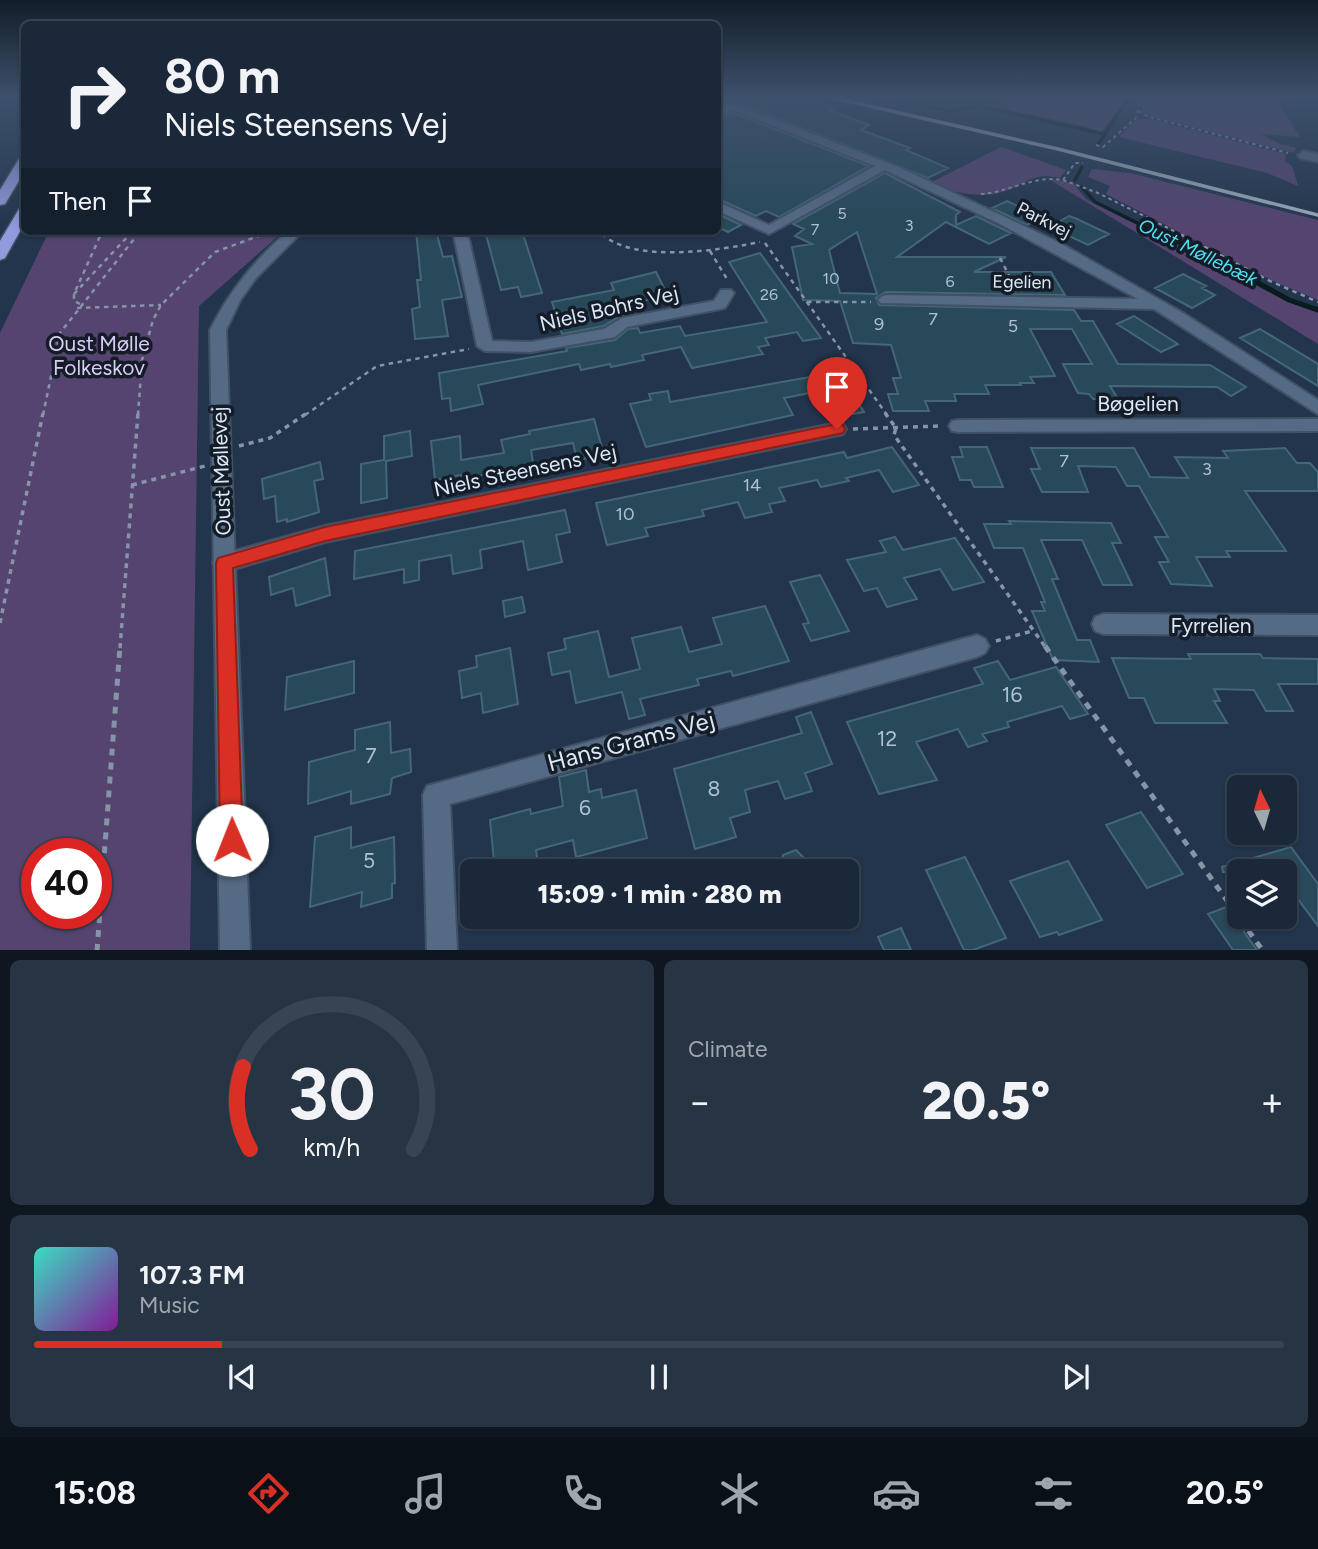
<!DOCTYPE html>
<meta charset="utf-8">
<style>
:root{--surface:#1a2839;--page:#273444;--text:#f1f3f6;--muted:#9fa6ae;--line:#384453;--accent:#d93025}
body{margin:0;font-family:Figtree,sans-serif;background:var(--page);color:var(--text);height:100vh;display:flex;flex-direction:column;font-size:26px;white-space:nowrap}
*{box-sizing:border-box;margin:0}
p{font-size:23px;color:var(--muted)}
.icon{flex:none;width:38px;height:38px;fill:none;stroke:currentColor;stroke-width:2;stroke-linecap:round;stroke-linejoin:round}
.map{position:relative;height:950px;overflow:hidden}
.panel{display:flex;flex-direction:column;gap:10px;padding:10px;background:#0e161f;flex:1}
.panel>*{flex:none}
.banner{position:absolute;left:21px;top:21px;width:700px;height:214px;border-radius:10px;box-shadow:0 2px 5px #0004,0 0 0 2px var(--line);background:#1a2839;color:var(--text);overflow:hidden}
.needle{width:46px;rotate:355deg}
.buttons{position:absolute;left:1227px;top:775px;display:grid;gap:14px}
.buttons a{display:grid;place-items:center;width:70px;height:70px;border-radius:10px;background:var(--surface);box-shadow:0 2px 5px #0004,0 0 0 2px var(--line);font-size:35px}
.speed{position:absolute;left:21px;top:838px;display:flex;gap:14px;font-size:35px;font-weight:700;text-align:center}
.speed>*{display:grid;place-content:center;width:91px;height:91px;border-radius:50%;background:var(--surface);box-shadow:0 2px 5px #0004,0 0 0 2px var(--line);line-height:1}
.speed .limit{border:10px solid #d22;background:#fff;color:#111}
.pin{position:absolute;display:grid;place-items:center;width:60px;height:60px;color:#fff;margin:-72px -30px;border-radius:50% 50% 50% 0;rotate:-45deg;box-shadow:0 0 7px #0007}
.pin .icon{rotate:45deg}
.me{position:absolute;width:77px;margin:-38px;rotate:359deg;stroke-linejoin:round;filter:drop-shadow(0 0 5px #0008)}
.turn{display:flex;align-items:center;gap:24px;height:147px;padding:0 28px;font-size:32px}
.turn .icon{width:91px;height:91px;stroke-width:2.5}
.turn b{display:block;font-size:49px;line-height:60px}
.then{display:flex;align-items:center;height:66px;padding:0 28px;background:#0003;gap:14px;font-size:26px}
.big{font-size:52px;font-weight:800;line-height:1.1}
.panel .card{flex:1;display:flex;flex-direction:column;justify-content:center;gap:10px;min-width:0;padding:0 24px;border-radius:10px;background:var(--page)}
.panel .dial{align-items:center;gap:0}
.dial svg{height:182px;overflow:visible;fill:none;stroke:var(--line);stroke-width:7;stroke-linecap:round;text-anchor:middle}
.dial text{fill:var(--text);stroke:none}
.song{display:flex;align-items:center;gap:21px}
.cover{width:84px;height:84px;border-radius:10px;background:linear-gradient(135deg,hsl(170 70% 55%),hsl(290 70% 35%))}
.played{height:7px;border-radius:4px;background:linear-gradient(90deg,var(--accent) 15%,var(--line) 15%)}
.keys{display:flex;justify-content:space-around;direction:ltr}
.heat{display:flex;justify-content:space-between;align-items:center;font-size:38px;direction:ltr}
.panel .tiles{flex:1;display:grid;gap:10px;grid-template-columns:1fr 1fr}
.card:last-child{grid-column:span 2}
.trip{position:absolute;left:460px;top:859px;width:399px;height:70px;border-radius:10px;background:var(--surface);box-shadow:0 2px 5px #0004,0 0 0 2px var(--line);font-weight:800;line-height:70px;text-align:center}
.menu{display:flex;height:112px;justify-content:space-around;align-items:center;background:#0a1017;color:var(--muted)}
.menu .icon{width:49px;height:49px}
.menu .selected{color:var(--accent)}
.menu b{font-size:32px;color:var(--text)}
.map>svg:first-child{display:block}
.green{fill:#554470;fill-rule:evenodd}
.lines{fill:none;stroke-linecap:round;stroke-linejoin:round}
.stream-far1{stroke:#081b1d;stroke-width:3.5}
.stream{stroke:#081b1d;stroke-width:5}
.building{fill:#274959;stroke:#467;stroke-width:2;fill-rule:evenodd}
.minor-casing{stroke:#415165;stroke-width:4}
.tertiary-casing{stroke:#415165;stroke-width:4}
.motorway-casing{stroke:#415165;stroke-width:3}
.path-far3{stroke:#8594a7;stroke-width:2;stroke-dasharray:3.5 3.5;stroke-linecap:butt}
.path-far2{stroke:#8594a7;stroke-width:2.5;stroke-dasharray:4.5 4.5;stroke-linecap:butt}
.path-far1{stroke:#8594a7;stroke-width:3.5;stroke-dasharray:5 5;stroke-linecap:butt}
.path{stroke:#8594a7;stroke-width:5;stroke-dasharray:7 7;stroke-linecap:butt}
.minor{fill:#556a84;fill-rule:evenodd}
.tertiary{fill:#556a84;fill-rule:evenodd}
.motorway{fill:#919add;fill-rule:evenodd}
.rail{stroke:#9dacbd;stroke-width:3.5}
.route{fill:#d93025;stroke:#8d1f18;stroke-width:2}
.labels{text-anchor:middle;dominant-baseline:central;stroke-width:7;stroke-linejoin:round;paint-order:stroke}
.far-number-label{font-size:16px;fill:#afc0d0}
.far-street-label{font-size:18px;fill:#dce8f7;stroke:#141c27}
.number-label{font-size:18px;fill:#afc0d0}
.far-water-label{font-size:19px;font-style:italic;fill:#4fdff1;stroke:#141c27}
.street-label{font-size:21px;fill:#dce8f7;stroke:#141c27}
.park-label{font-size:21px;fill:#d9caf6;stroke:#141c27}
.near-number-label{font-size:21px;fill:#afc0d0}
.near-street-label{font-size:24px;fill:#dce8f7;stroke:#141c27}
</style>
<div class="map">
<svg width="1318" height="951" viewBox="0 0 1318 951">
<rect width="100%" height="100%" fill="#22354c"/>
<path class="green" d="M1001 98H1124L1125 101 1101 132 1084 126 999 108Z
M1144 98 1275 99 1300 137 1261 134 1280 144 1296 148 1294 153 1148 116 1141 111Z
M1137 119H1150L1286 154 1285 161 1292 166 1298 186 1267 173 1119 137Z
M1001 147 1066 170 1060 178C1028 171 1027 186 999 193 977 198 950 192 930 183Z
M1092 169 1130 173 1318 220V300L1273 281 1106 194 1110 186 1088 177Z
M1047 178 1073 183 1086 199 1288 302 1318 313V344Z
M49 231H284L199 306 190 950H0V333ZM37 854H96V914H37Z"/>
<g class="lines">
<path class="stream-far1" d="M884 98 949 111 980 106 1104 134
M1098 145 1128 98
M1075 180 1082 167
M1082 187 1095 202 1164 236"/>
<path class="stream" d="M1160 234 1197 249 1289 300 1318 310"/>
</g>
<path class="building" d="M718 98H805L834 108 829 110 869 125 861 130 910 148 906 150 948 168 928 178 734 101 718 106Z
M733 113 869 166 779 217 766 211 756 216 718 199V118Z
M885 173 960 212 956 215V225L976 216 1011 233 989 244 946 222 897 257H1006L974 272H1051L1065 295 886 292 876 298 879 305 1074 310 1081 321H1093L1118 364 1210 365 1246 387 1231 396 1217 387 1110 386 1118 399H1093L1089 394 1078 393 1063 364H1092L1072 329H1030L1055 376 1030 377 1034 383H1020L1021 385H985L989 394H954L956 401H925L929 411H893L888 394H898L893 378H901L891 345 853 343 840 301 803 300 792 247 812 244 795 236 804 229 793 224ZM857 232 865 257 877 294 840 293 829 250Z
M1007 201 1028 211 1035 221 1027 225 992 208Z
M718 214 739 224 741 225 728 232 718 227Z
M1069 216 1077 219 1109 234 1088 245 1050 227Z
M416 231H436L443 257 452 256 462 297 442 300 448 336 415 339 412 309 420 307 417 280H421Z
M485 231H522L542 293 521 297 518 287 501 290Z
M760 253 821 338 803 341 797 332 765 338 769 345 758 347 763 354 692 368 681 347 642 355 644 360 611 367 610 364 581 370 579 364 478 385 483 404 451 411 450 398 442 399 439 373 567 351 566 348 615 340 628 329 638 328 640 333 680 326 685 336 767 322 729 262Z
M656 272 665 290H662L665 296 627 304 631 314 621 316 603 326 562 334 552 302 614 290 611 283Z
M1183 274 1206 286 1202 288 1215 295 1192 308 1155 288Z
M1134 316 1178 344 1161 352 1117 324Z
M1260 329 1318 364V386L1240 338Z
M838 372 864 412 841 416 825 390 784 398 793 415 646 447 630 404 651 400 649 394 668 391 670 402Z
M594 419 604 455 577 460 573 443 531 450 534 469 505 474 495 475V473L461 479V475L435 480 431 441 460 436 461 460 504 453 501 440 530 434 529 431Z
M410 431 412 456 386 461 387 498 361 503V464L384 460V436Z
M892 447 919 485 893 492 879 470 846 478 849 481 821 487 817 480 779 488 785 501 769 504 772 512 745 518 738 502 702 510 704 516 645 528 648 536 607 545 596 503 844 452 847 458Z
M960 447H987L1003 487H974L971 480H960L952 457H963Z
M1031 448H1134L1150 477 1188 478 1175 457 1228 458 1223 451 1285 448 1297 463H1310L1318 472V491H1245L1286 551H1226L1230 557H1196L1212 586 1171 584 1159 562H1169L1155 537H1168L1139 486H1127L1116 467 1078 466 1088 492H1042L1031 469H1040Z
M320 462 323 479 314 481 319 512 287 522V519L277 522 275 496 264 499 262 479Z
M565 510 570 532 556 535 562 562 528 570 523 541 480 550 482 568 453 574 451 555 419 561V580L404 583V569L354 579 355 551Z
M1009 521 1111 523 1121 543H1112L1132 585H1103L1082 540H1041L1058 579H1052L1077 640H1090L1099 662 1053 660 1032 611H1045L1041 602H1045L1023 548H994L984 524H1011Z
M895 537 903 550 955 538 984 582 953 590 940 569 904 578 917 599 887 607 877 588 864 591 847 560 886 552 880 541Z
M325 558 330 595 296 606 293 588 271 595 269 577Z
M820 575 849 631 811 641 803 624 809 623 790 582Z
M522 597 525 612 505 617 503 601Z
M765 606 789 661 733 676 731 671 697 679 699 685 640 699 645 715 629 719 622 692 576 703 570 671 552 675 548 653 566 649 564 639 598 631 609 677 640 669 632 638 681 627 689 652 722 644 713 618Z
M510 648 518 704 483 713 481 693 462 698 459 671 477 667 476 656Z
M1188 654H1260L1263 658 1318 659V684H1278L1293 711H1266L1254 690 1214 689 1220 701H1214L1227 723H1155L1144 698H1129L1112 658 1191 659Z
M354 661V693L285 710 287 677Z
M998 661 1010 680 1056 667 1088 714 1070 719 1062 706 1007 722 1009 727 982 734 987 741 968 747 958 729 916 742 937 780 879 794 847 722 983 684 974 668Z
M811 712 832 764 805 773 812 791 785 799 778 781 745 790 750 812 730 818 736 837 695 849 674 769 802 733 796 717Z
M390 722 391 753 410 749 411 772 392 778 390 794 351 804V791L308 804 309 762 355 750V730Z
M586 770 589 792 601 789 602 798 636 790 647 838 576 857 573 840 536 850 539 872H495L490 820 530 809 531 814 563 806 559 777Z
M1141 812 1183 874 1147 888 1106 825Z
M351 827V848L394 837 395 883 392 884V898L361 907 362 892 310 907 315 837Z
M1291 847 1318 884V926L1297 898 1284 902V872H1223L1222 867Z
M796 850 807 861 806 872H781L783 855Z
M965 857 1006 938 973 950H964L926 870Z
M1068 861 1102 920 1059 935 1057 932 1040 937 1010 881Z
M1239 902V925L1257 950H1233L1208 914Z
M901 928 911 950H884L878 937Z"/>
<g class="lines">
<g class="minor-casing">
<path id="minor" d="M733 103 901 168 1060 243 1183 313 1318 400V414L1154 309 881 303 878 300 881 297 886 295 1138 299 998 223 885 170 769 234 718 211V202L769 225 875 166 733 110 718 116V109Z
M1304 151 1318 154V162L1300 158 1298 155Z
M453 231H467L492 341 531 342 604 329 622 318 714 301 721 290H731L734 293 725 308 627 327 615 337 531 352 485 351 477 346Z
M1318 419V431L958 432 952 431 949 426 952 421 958 420Z
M837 423 843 424 846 429 843 434 325 542 224 572 216 569 213 563 216 557 224 554 325 526Z
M1103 614 1318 615V635L1103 634 1095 631 1092 624 1095 617Z
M977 635 985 639 989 646 985 653 977 657 450 804 457 951H427L423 795 427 786Z"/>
</g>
<g class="tertiary-casing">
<path id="tertiary" d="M288 231H303L256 278 241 299 226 330 250 951H220L210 330C230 290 255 260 288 231Z"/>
</g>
<g class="motorway-casing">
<path id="motorway" d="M24 158V172L5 204 0 205V190L19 159Z
M24 208V224L5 258 0 260V241L19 209Z"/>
</g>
<path class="path-far3" d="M1138 111 1149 117 1288 153
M1096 145 1103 147 1136 118 1141 98
M1063 180 1098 193 1184 236
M981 194C1010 192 1033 175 1063 180L1075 163H1083
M599 231 604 236
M100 236 102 231
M128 236 133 231
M137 236 141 231
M259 236 270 232"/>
<path class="path-far2" d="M602 234C634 264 721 250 760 242
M1180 234 1270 281 1318 302
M765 243 887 415
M710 251 727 279
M1000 258 1015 287
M74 294 130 234
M807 302H871
M80 304 74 301V294L101 234
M77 308 161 305
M43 415 60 333 138 234
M138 415 142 360 153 320 161 305 215 252 264 234
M305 415 377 366 469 349"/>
<path class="path-far1" d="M885 413 896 428 894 435 1046 648
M853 429 940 426
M239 446 270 438 307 413
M132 485 205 466
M0 623 43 413
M996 641 1032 631
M120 648 138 413"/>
<path class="path" d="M1045 646 1263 951
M97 951 120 646"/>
<use href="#minor" class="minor"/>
<use href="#tertiary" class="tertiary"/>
<use href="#motorway" class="motorway"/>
<path class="rail" d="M834 98 1058 149 1318 215"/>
</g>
<linearGradient id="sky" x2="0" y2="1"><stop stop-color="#131d2a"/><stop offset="0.42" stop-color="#3e516c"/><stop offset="1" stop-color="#3e516c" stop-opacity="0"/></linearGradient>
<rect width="1318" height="231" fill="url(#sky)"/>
<path class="route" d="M837 424 843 425 845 429 843 433 325 541 233 568 243 840 240 848 232 851 224 848 220 840 216 563 218 558 325 527Z"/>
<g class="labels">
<g class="far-number-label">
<text x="842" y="213">5</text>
<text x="909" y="225">3</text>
<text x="815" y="229">7</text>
<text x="831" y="278">10</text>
<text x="950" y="281">6</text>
<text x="769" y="294">26</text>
</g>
<g class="far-street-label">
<text transform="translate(1044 220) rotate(27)">Parkvej</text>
<text transform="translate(1022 282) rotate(1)">Egelien</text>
</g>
<g class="number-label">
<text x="933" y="319">7</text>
<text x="879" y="324">9</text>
<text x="1013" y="326">5</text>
<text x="1064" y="461">7</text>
<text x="1207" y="469">3</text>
<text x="752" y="485">14</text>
<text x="625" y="514">10</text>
</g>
<g class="far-water-label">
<text transform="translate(1198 252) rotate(26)">Oust Møllebæk</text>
</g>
<g class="street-label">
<text transform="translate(609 308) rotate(-13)">Niels Bohrs Vej</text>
<text x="1138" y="403">Bøgelien</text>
<text transform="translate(525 470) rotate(-12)">Niels Steensens Vej</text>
<text transform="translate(221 471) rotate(-92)">Oust Møllevej</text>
<text x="1211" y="625">Fyrrelien</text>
</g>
<g class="park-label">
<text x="99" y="343">Oust Mølle<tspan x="99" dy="24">Folkeskov</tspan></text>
</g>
<g class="near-number-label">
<text x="1012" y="694">16</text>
<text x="887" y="738">12</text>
<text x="371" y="755">7</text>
<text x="714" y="788">8</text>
<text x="585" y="807">6</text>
<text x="369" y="860">5</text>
</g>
<g class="near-street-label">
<text transform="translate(631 741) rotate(-15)">Hans Grams Vej</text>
</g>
</g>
</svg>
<div class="buttons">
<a><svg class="needle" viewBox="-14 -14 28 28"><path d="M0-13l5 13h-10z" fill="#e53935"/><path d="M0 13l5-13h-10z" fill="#9fa6ae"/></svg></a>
<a><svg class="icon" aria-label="layers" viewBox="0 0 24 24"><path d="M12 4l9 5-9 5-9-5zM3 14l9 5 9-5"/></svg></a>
</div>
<div class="speed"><div class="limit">40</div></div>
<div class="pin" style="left:837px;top:429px;background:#d93025"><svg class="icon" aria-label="arrive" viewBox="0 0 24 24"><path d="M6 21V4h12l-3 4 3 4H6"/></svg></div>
<svg class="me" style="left:232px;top:840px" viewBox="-20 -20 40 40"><circle r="19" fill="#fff"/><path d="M0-13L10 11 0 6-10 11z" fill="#d93025"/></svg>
<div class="trip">15:09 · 1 min · 280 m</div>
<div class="banner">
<div class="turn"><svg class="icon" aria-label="right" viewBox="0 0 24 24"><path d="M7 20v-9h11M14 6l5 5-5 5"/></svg><div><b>80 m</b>Niels Steensens Vej</div></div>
<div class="then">Then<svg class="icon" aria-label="arrive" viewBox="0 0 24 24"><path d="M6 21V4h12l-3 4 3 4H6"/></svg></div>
</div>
</div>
<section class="panel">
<div class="tiles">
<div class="card dial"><svg viewBox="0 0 100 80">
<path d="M14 69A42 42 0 1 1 86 69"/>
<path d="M14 69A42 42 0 0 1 11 33" stroke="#d93025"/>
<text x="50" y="56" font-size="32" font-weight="700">30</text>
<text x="50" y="72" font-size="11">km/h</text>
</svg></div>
<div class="card"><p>Climate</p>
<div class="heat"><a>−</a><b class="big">20.5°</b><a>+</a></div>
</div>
<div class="card">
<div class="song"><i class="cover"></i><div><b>107.3 FM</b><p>Music</p></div></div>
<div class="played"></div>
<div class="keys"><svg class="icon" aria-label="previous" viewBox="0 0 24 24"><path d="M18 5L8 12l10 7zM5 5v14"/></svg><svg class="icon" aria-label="pause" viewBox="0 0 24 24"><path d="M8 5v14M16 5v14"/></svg><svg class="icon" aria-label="next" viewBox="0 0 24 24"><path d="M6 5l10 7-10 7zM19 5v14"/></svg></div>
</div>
</div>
</section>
<nav class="menu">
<b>15:08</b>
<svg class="icon selected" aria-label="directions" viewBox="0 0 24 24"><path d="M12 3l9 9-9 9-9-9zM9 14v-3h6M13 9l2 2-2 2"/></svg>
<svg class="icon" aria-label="music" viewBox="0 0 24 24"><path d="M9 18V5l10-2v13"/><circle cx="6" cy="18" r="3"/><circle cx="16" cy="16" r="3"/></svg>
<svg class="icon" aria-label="phone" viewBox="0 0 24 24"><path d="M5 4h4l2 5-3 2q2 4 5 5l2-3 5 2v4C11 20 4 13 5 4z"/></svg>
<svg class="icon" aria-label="climate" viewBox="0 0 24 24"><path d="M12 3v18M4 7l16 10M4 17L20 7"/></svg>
<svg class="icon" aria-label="car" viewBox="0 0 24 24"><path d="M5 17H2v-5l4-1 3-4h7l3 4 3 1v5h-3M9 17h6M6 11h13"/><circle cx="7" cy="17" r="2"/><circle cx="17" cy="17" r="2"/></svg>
<svg class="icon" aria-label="filters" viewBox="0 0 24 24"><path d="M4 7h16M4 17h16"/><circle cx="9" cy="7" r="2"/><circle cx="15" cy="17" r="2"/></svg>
<b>20.5°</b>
</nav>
